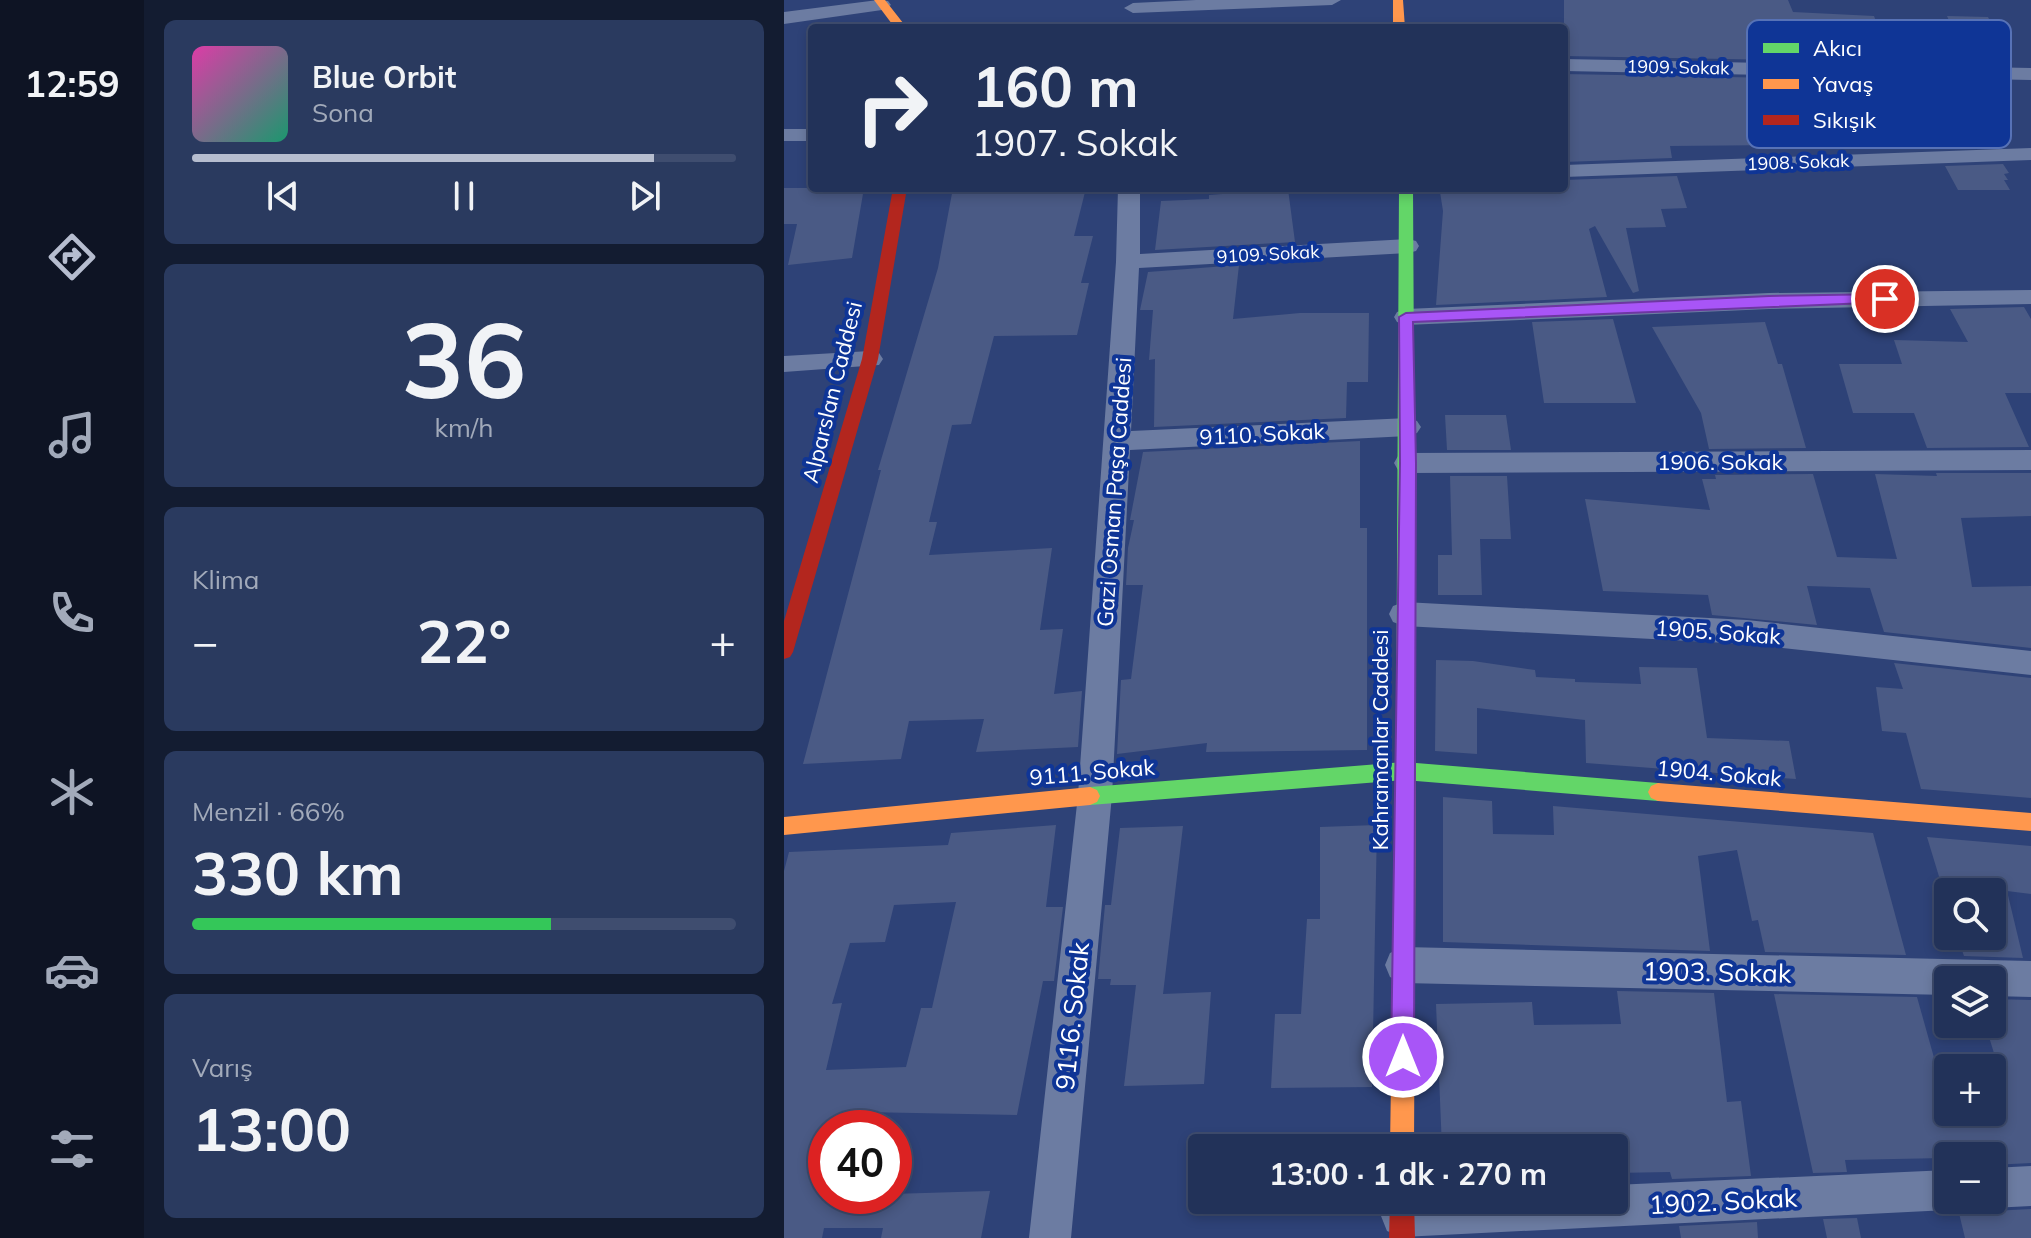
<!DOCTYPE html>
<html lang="tr">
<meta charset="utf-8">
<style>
:root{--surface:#223259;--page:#2a3a5f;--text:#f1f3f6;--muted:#a2aaba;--line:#3f4d6f;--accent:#b6bdcf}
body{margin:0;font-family:Mulish,sans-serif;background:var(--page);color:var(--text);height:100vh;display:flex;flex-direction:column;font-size:30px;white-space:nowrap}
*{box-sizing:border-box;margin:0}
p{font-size:26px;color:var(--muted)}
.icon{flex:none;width:44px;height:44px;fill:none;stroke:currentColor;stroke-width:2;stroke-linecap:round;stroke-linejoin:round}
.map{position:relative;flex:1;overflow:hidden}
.panel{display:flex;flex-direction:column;gap:20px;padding:20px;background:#131c31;width:640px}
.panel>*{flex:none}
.hud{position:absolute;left:24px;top:24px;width:760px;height:168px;border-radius:8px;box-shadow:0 4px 12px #0003,0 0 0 2px var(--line);background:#223259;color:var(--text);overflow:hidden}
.buttons{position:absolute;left:1150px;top:878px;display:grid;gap:16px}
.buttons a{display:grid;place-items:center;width:72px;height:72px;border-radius:8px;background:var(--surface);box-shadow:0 4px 12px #0003,0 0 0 2px var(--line);font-size:40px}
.speed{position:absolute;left:24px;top:1110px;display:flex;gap:16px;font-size:40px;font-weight:700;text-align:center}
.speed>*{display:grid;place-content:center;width:104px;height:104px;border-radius:50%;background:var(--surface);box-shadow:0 4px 12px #0003,0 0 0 2px var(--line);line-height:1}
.speed .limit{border:12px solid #d22;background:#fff;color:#111}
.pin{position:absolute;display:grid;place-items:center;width:68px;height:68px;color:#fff;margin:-34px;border:4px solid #fff;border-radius:50%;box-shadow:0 2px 8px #0007}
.me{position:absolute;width:88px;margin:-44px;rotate:0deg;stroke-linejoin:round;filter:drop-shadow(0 0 6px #0008)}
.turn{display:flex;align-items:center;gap:28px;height:168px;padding:0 32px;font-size:36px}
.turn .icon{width:104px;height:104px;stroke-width:2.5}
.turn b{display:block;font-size:56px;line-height:68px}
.big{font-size:60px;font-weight:700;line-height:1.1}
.panel .widget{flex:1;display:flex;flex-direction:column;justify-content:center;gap:12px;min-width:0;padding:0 28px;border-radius:12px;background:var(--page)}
.panel .dial{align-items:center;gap:0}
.dial b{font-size:104px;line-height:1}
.song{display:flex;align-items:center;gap:24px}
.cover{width:96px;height:96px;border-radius:12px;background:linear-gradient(135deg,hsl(320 70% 55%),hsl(160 70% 35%))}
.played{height:8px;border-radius:4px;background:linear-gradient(90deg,var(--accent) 85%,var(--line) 85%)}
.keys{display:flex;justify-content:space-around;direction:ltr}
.heat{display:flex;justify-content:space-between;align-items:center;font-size:44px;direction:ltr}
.charge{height:12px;border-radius:6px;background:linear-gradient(90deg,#34c759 66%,var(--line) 0)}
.trip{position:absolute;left:404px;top:1134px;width:440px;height:80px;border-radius:8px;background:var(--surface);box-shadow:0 4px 12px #0003,0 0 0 2px var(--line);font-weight:700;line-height:80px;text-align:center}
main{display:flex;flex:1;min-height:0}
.menu{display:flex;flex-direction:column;width:144px;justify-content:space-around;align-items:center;background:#0e1424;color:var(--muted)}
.menu .icon{width:56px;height:56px}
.menu .current{color:var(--accent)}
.menu b{font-size:36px;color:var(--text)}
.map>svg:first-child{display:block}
.building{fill:#4a5a85;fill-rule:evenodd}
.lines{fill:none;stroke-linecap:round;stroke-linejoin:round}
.street{fill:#6c7ca2;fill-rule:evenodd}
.fast{fill:#63d668;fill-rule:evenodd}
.slow{fill:#ff974d;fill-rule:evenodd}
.jam{fill:#b3261e;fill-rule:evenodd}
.route{fill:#a855f7;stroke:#6d37a1;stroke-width:2}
.labels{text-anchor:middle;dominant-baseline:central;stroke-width:8;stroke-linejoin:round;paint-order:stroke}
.far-street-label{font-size:18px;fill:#fff;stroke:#0f3596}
.street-label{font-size:22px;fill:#fff;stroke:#0f3596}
.near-street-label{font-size:26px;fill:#fff;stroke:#0f3596}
.key{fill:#0f3596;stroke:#5772b6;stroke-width:2}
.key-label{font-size:22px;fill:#fff}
</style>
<main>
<nav class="menu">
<b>12:59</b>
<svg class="icon current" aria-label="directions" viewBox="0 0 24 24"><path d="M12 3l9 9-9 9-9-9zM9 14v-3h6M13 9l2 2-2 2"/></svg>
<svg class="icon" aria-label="music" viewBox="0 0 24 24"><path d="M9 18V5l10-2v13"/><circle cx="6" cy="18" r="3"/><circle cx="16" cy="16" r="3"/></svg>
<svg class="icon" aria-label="phone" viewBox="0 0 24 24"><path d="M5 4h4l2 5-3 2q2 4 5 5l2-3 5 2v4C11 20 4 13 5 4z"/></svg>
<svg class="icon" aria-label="climate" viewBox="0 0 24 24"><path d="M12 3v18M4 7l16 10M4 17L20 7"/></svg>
<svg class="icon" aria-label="car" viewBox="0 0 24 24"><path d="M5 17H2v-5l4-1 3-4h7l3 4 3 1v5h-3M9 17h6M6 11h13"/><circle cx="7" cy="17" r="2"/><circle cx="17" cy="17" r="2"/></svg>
<svg class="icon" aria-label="filters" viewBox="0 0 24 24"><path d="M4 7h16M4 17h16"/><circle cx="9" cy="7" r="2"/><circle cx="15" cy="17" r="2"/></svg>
</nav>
<section class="panel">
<div class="widget">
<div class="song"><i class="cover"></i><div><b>Blue Orbit</b><p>Sona</p></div></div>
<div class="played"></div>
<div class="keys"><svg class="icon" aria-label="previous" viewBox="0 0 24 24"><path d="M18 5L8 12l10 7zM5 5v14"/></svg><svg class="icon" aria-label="pause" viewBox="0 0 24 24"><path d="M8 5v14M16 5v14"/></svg><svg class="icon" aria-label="next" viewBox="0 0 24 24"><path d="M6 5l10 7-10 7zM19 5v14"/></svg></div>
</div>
<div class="widget dial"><b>36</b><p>km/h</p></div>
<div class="widget"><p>Klima</p>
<div class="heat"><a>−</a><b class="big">22°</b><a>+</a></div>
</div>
<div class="widget"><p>Menzil · 66%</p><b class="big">330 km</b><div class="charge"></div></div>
<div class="widget"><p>Varış</p><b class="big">13:00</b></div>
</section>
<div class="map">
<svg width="1247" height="1238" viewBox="0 0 1247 1238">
<rect width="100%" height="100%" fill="#2e4277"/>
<path class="building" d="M780 0H1004L1009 12 1090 16 1093 24 1167 25 1163 16 1204 17 1223 53H1196L1201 64 780 56Z
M780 74 1207 82 1225 132 1199 131 1208 146 1151 148 1121 94 1116 91 984 88 1010 145 886 146 888 158 780 162Z
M1219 164 1225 173 1220 174 1224 180H1220L1226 190H1174L1161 166Z
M893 176 903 208 877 209 882 227 842 228 855 291 849 293 811 226 805 229 823 297 652 305 659 211 656 192 780 191V180Z
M0 188H80L68 258 4 265 13 224H0Z
M169 188H302L290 236H309L297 283H305L293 335 210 336 187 424 168 425 145 522H153L145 555 268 548 256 630 279 629 270 694 298 691 294 747 192 752 200 719 125 721 117 759 19 764 97 470H94L154 268Z
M504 189 511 242 371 250 377 201 425 199V195Z
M455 265 449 319 516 313H585L584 382H563L562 418 370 427 371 359 365 360 369 310H356L364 272Z
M1240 307 1247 319V393H1221L1245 447 1143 448 1130 413H1069L1055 364H1118L1110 340 1184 342 1166 309Z
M829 319 852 403H760L748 322Z
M981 322 994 364H998L1022 448 925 449 917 413 868 327Z
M661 415H722L727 450H663Z
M576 441V528H583V750L422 752 423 743 333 754 337 680 347 679 359 585H342L344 548 350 520H346L359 452Z
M1152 473H1247V516L1177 518 1188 587 1247 586V648L1100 632 1086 588 1023 586 1033 625 928 615 924 595 819 591 801 499 926 510 918 479H932L931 475 1029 474 1053 557 1113 559 1091 474 1153 476Z
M666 476H723L727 539H696L698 595H654V555H668Z
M652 660 689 661 751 670 752 677 791 679V682L857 684 855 667 913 668 923 738 1005 741 1012 779 802 763 801 720 693 708V754L651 751Z
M1110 663 1247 678V798L1137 789 1122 733 1098 731 1092 687 1119 689Z
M659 797 708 801 709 834 770 835 769 806 1089 833 1122 955 981 952 974 920 968 921 953 850 914 856 926 951 659 942Z
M272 825 262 907H279L270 981H259L233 1115 80 1112 77 1128H42V1196L206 1191 197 1238H97L99 1228H40L38 1238H0V871L5 852 164 845 167 833ZM172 902 148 1008H137L122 1067 42 1070 58 1003 48 1004 66 943 101 942 110 905Z
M593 825 588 1087 487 1088 491 1014H517L523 919H536V827Z
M399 826 379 994 427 992 420 1084 340 1086 352 985H326L327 979H314L321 905H327L336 828Z
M1143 837 1247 846V894L1223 891 1239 958 1180 956 1173 936H1208V892H1164V906Z
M833 991 930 993 943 1102 957 1101 967 1176 888 1179 886 1172 830 1173V1148H658L652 1004 748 1002 750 1025 837 1024Z
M990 994 1133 997 1156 1079H1164V1112H1208V1079H1218L1201 1024H1208V999L1247 1000V1163L1208 1165V1156H1164V1167L1160 1158 1061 1160 1063 1172 1029 1173Z
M1183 1200H1190L1193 1205 1208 1211 1247 1209V1238H1181L1174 1209Z
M1073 1218 1077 1238H1043L1039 1219Z
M973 1222 974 1238H897L895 1226Z"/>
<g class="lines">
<path class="street" d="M94 0 104 1 107 5 98 10 0 24V12Z
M412 0H557L548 5 349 13 340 8 349 3Z
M780 59 1247 68V80L780 71Z
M0 129H28V141H0Z
M1247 148V160L780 177V165Z
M334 188H356V254L624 239 632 241 635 246 632 251 624 253 355 268 347 431 624 418 633 421 637 427 633 433 624 436 346 450 328 795 287 1238H245L294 795 332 262Z
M1247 290V304L985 309 622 325 613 322 610 317 613 312 622 309 985 293Z
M86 351 95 353 99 359 95 365 0 372V356Z
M1247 450V470L624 473 614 470 610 463 614 456 624 453Z
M620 602 963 620 1247 651V675L963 644 620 626 609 622 605 614 609 606Z
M619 947 1247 961V997L1208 996V980H1164V995L619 983 606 977 601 965 606 953Z
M1247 1166V1206L1208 1208 1194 1202 1193 1200H1208V1168Z
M1164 1170V1200H1180L1178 1204 1164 1210 618 1237 603 1231 597 1216 607 1200H830V1185Z"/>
<path class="fast" d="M615 188H629L632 744 629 750 622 752 615 750 612 744Z
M620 762 874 783 881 786 884 792 881 798 874 801 620 780 306 805 299 802 296 796 299 790 306 787Z"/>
<path class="slow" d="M90 0H101L123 28H111Z
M609 0H619L621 28H609Z
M622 736 629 738 632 744 630 1148H606L612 744 615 738Z
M874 783 1247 813V831L874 801 867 798 864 792 867 786Z
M306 787 313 790 316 796 313 802 306 805 0 835V817Z"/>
<path class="jam" d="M109 188H123L94 359 9 652 6 657 0 659V621L78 359Z
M606 1200H630L631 1238H605Z"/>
</g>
<path class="route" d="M1101 294 1109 299 1107 302 629 322 632 463 630 1057 627 1065 619 1068 610 1065 607 1057 616 463 615 317 622 313 985 296Z"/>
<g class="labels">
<g class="far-street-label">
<text transform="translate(894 67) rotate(1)">1909. Sokak</text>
<text transform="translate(1014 162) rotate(-2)">1908. Sokak</text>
<text transform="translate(484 254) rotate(-3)">9109. Sokak</text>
</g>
<g class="street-label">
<text transform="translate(48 392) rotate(-76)">Alparslan Caddesi</text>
<text transform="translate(478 434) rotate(-3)">9110. Sokak</text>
<text x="936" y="462">1906. Sokak</text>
<text transform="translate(330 492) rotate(-86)">Gazi Osman Paşa Caddesi</text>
<text transform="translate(934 632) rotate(4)">1905. Sokak</text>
<text transform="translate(596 740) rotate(-90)">Kahramanlar Caddesi</text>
<text transform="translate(308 772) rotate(-5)">9111. Sokak</text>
<text transform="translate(935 773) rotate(5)">1904. Sokak</text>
</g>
<g class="near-street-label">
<text transform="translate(933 972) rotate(1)">1903. Sokak</text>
<text transform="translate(288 1016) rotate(-84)">9116. Sokak</text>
<text transform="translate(939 1201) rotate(-3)">1902. Sokak</text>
</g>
</g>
<rect x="963" y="20" width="264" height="128" rx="12" class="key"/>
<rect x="979" y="43" width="36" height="10" fill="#63d668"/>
<rect x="979" y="79" width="36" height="10" fill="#ff974d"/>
<rect x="979" y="115" width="36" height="10" fill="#b3261e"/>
<g class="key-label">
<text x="1029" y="56">Akıcı</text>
<text x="1029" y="92">Yavaş</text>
<text x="1029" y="128">Sıkışık</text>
</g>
</svg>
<div class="buttons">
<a><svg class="icon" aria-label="search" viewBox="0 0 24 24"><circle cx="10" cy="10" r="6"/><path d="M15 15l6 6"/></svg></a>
<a><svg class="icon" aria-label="layers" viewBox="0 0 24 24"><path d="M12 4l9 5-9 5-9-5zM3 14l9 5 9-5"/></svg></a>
<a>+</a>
<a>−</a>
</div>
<div class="speed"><div class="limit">40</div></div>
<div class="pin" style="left:1101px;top:299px;background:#d93025"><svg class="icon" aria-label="arrive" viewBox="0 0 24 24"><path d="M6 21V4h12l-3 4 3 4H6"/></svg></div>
<svg class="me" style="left:619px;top:1057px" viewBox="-20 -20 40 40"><circle r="17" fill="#a855f7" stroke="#fff" stroke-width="3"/><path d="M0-11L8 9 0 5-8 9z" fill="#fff"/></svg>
<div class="trip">13:00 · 1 dk · 270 m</div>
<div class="hud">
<div class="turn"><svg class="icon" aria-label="right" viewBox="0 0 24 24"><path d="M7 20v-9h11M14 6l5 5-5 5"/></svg><div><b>160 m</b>1907. Sokak</div></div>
</div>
</div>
</main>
